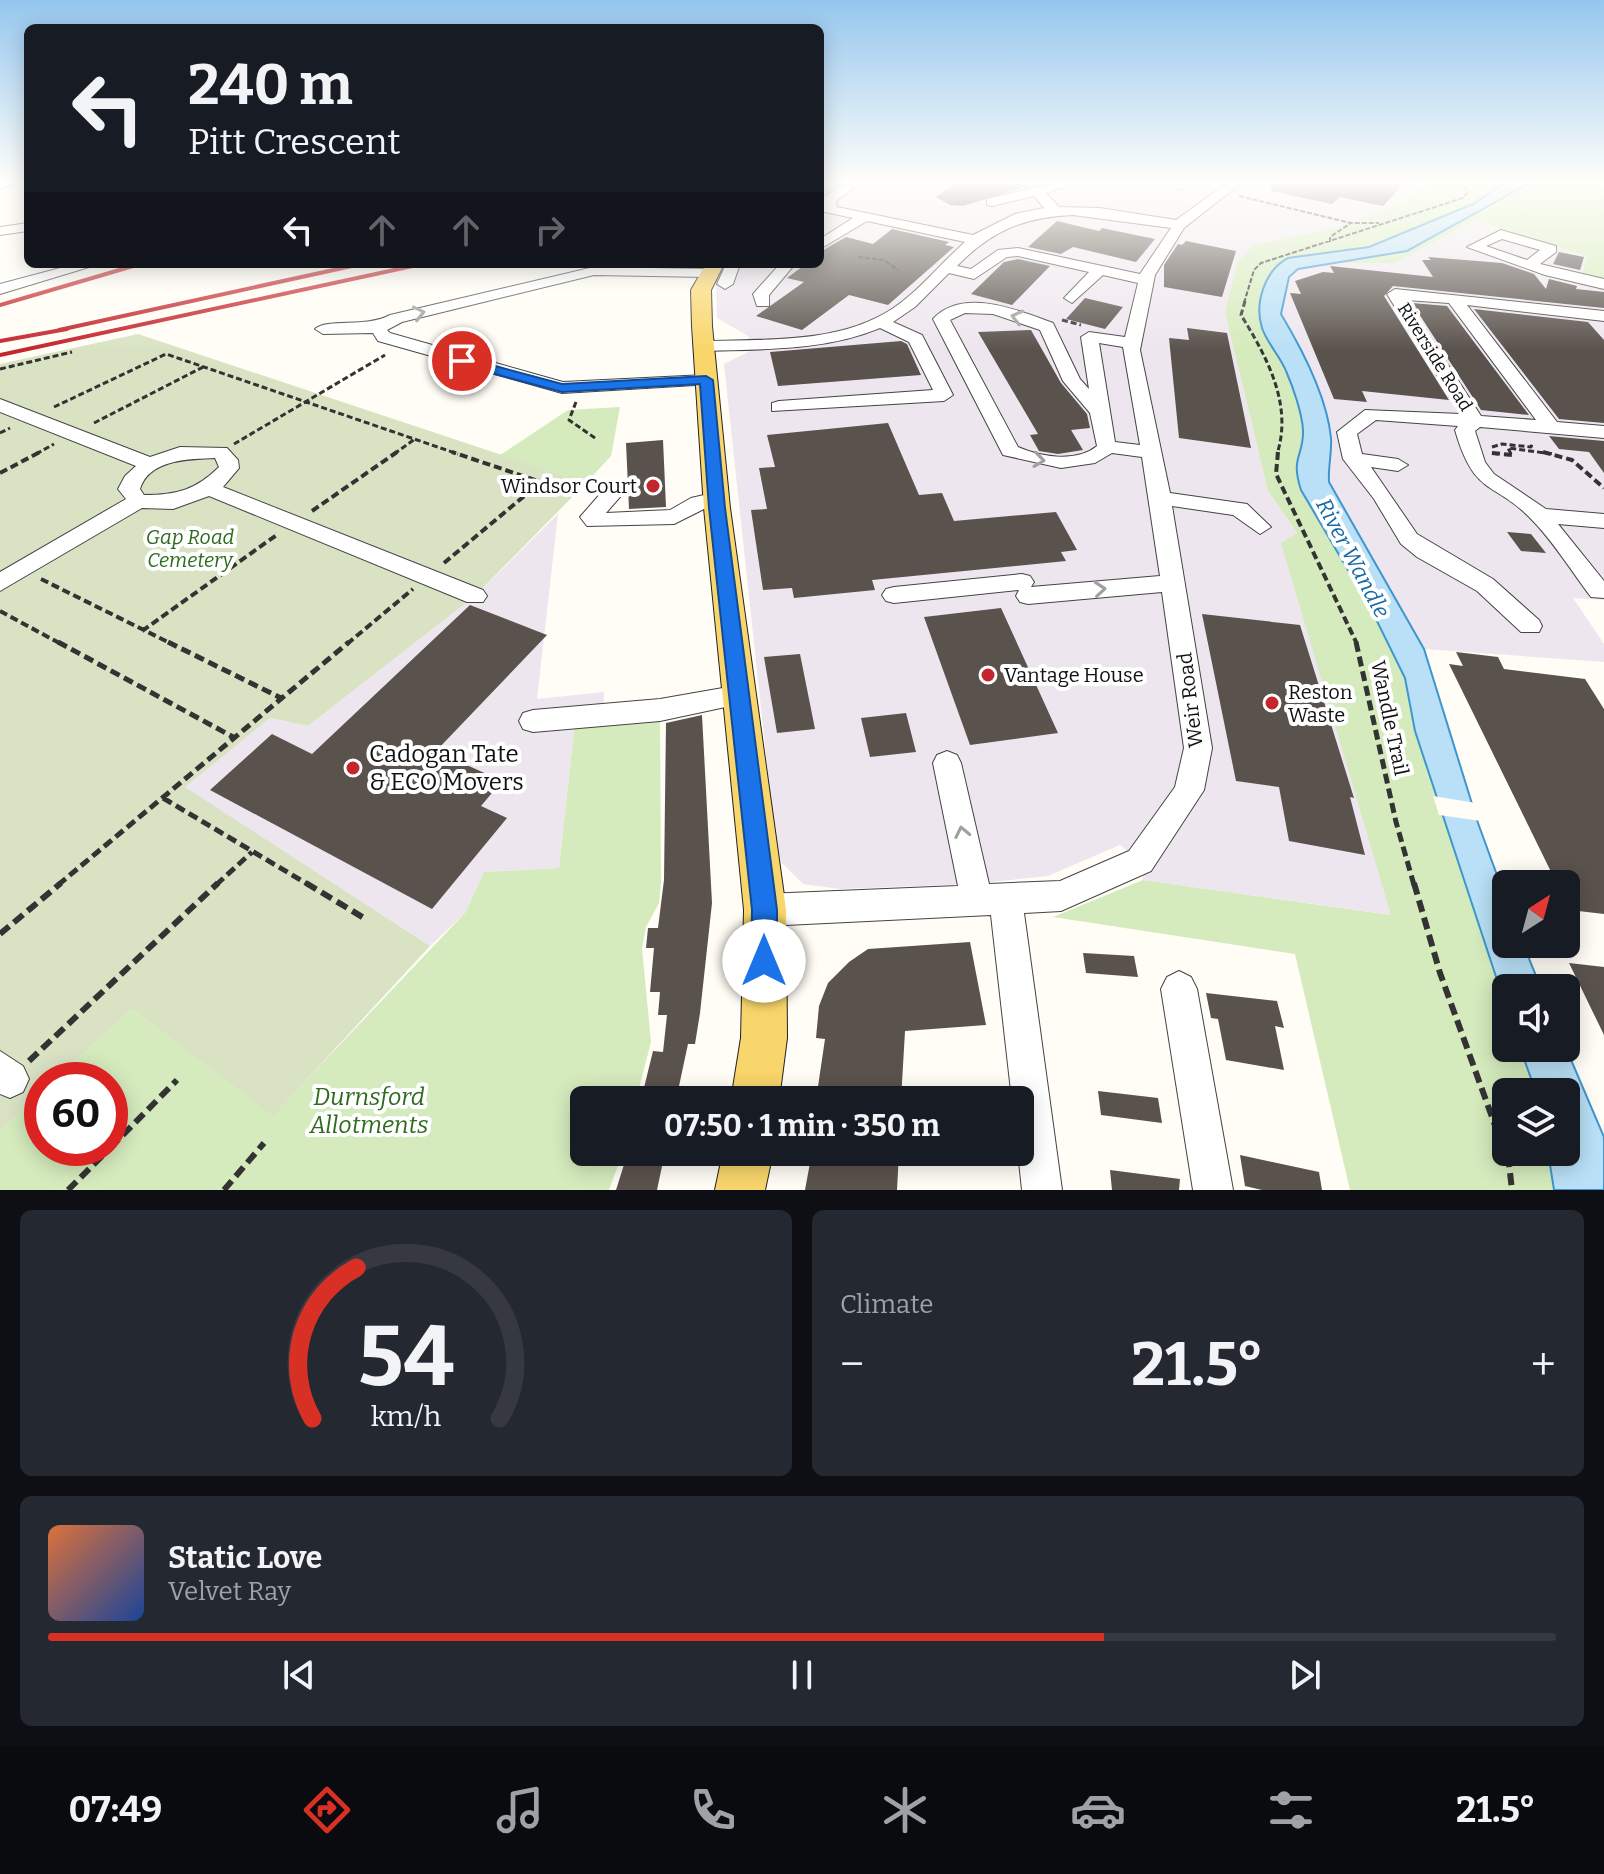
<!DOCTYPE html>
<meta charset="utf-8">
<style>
:root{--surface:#171b24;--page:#242831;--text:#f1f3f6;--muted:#9ea1a6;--line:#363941;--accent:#d93025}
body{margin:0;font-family:Bitter,serif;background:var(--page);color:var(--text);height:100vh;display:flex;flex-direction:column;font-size:30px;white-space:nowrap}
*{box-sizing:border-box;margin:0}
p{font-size:26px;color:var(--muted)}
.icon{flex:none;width:44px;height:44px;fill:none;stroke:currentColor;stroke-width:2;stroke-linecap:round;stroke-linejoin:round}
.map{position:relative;height:1190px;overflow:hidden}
.side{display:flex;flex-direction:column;gap:20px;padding:20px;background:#0d0f14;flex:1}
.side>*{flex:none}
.banner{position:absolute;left:24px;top:24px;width:800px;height:244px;border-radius:12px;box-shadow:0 4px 20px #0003;background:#171b24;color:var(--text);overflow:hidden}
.needle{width:52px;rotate:36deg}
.buttons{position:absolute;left:1492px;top:870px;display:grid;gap:16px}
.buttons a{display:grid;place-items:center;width:88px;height:88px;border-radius:12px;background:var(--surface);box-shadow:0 4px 20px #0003;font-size:40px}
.speed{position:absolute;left:24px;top:1062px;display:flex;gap:16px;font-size:40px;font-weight:700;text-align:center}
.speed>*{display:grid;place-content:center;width:104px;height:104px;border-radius:50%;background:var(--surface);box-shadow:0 4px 20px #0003;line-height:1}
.speed .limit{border:12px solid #d22;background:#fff;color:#111}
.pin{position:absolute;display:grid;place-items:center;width:68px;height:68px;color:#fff;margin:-34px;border:4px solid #fff;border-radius:50%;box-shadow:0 2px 8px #0007}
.me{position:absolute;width:88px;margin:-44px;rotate:0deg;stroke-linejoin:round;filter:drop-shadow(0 0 6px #0008)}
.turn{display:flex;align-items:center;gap:28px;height:168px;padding:0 32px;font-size:36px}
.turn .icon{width:104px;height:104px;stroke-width:2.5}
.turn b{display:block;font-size:56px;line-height:68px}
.lanes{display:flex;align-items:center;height:76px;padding:0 32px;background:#0003;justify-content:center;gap:40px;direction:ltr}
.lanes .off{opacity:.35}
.big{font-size:60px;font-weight:700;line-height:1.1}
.side .widget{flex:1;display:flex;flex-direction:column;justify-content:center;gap:12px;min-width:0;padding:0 28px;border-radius:12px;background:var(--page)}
.side .dial{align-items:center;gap:0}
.dial svg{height:208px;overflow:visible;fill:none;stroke:var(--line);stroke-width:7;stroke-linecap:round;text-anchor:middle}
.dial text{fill:var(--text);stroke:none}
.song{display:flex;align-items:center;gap:24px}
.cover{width:96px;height:96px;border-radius:12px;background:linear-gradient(135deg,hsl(20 70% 55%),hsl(220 70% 35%))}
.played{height:8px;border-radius:4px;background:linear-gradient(90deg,var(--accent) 70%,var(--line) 70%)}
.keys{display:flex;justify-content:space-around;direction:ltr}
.heat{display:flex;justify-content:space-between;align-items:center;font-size:44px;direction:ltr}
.side .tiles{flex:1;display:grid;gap:20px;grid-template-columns:1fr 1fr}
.widget:last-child{grid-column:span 2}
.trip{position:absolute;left:570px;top:1086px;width:464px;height:80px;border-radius:12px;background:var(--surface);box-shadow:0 4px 20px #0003;font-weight:700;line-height:80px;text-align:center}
.tabs{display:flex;height:128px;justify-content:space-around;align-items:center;background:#090b0e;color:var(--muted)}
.tabs .icon{width:56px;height:56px}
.tabs .selected{color:var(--accent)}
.tabs b{font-size:36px;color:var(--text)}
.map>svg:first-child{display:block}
.industrial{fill:#eee6ef}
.green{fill:#d5ebbd;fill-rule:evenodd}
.cemetery{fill:#d9e3c4}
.water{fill:#b9e0f7;stroke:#3f96cf;stroke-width:2}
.pier{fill:#fffdf5}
.building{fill:#5a524d}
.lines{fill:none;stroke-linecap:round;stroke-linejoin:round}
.minor-casing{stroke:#444;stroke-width:2}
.major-casing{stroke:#222;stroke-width:2}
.path-far4{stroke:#333;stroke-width:2;stroke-dasharray:5 2;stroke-linecap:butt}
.path-far3{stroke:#333;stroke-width:3;stroke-dasharray:6 3;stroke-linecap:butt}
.path-far2{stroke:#333;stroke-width:4;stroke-dasharray:8 4;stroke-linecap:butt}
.path-far1{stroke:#333;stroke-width:5;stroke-dasharray:10 5;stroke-linecap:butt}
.path{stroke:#333;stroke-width:6;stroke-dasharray:12 6;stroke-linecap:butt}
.minor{fill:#fff;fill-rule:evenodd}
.major{fill:#f9d66b;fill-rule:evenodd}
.rail{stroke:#c4262e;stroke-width:4}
.oneway{stroke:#a0a0a0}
.route{fill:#1a73e8;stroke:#114b97;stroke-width:2}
.poi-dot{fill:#c4262e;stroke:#fff;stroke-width:3}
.labels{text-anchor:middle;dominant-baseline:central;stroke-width:8;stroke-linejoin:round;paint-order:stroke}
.far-street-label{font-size:18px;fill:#111;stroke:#fff}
.poi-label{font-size:20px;fill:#111;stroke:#fff;text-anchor:start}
.park-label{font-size:20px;font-style:italic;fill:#2f6b1f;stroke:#fff}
.street-label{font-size:20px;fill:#111;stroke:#fff}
.water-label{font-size:22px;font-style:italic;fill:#1768a6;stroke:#fff}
.near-poi-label{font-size:24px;fill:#111;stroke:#fff;text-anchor:start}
.near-park-label{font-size:24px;font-style:italic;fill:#2f6b1f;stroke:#fff}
</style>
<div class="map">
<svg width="1604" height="1190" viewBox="0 0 1604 1190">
<rect width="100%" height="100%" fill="#fffdf5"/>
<path class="industrial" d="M820 183H1428L1406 200 1344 225 1252 246 1225 311 1268 491 1297 533 1282 544 1392 915 1143 880 1140 861 1120 845 1048 876 972 884 840 889 803 884 781 862 774 829 724 364 752 350 748 336 717 318 716 285 726 264H820Z
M1476 220 1587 257 1582 275 1604 278V600L1573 598 1604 644V662L1424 649 1329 482 1327 460 1331 440 1320 399 1281 315 1289 277 1298 269 1334 263H1395Z
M558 514 537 699 604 692 603 719 575 722 559 868 484 872 465 913 430 946 184 787 270 718 308 726 475 596Z"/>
<path class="green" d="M1428 183H1604V278L1582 275 1587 257 1476 220 1395 263H1334L1298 269 1289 277 1281 314C1302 349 1327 397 1331 438 1332 452 1328 467 1329 482L1424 649 1478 823 1506 900V944H1523L1541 988H1506V1048H1566L1604 1137V1190H1350L1295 954 1053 917 1143 880 1391 915 1281 543 1297 533 1268 491 1225 312 1237 263 1252 246 1344 225 1406 200ZM1506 1092H1566V1152H1506Z
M620 407 611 456 586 483 500 455 568 410Z
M660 718 661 883 659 903 646 927 642 948 651 1042 636 1100H584V1152H623L609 1190H0V1131L42 1092V1148H110V1080H55L132 1009 273 1115 465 913 484 872 559 868 575 722Z"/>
<path class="cemetery" d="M138 334 586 483 475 596 308 726 270 718 185 787 430 946 273 1116 132 1009 55 1080H42V1092L0 1131V364Z"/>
<path class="water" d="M1505 183H1530L1407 251 1298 269 1289 277 1281 314C1302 349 1327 397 1331 438 1332 452 1328 467 1329 482L1424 649 1478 823 1506 900V944H1523L1541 988H1506V1007L1415 731 1405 678 1372 611 1301 490C1290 456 1304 457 1303 430 1302 413 1293 387 1286 371 1280 356 1267 343 1262 328 1254 303 1265 270 1288 258L1369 247 1473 204Z
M1520 1048H1566L1604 1137V1190H1554L1548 1152H1566V1092H1536Z"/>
<path class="pier" d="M1433 796 1476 803 1481 821 1439 815Z"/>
<path class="building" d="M955 183H1027L1028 186 963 206 950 205 936 197Z
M1272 183H1404L1383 206 1340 197 1332 204 1271 191Z
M1057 221 1099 231 1102 228 1155 239 1136 262 1073 247 1061 254 1028 247Z
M892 229 949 242 945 245 954 247 888 305 849 295 802 330 756 316 804 282 787 278 806 264H820V252L846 237 873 244Z
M1186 241 1236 251 1222 297 1164 287V265L1178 244 1182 245Z
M1559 252 1584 257 1580 270 1553 264Z
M1428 257 1502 263 1534 274 1546 289 1549 279 1577 286 1576 289 1604 292V308L1393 286 1384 296 1449 400 1362 391 1367 402 1334 399 1290 293 1301 294 1295 281 1323 272 1334 273 1330 266 1433 277 1422 260H1431Z
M1018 259 1050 266 1012 305 971 294 1004 262Z
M1085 298 1123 307 1105 329 1066 319Z
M1412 303 1447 306 1529 415 1481 410Z
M1474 309 1588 322 1604 340V423L1559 419Z
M1187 328 1227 333 1251 448 1179 438 1169 338 1189 340Z
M1031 330 1061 383 1087 414 1090 428 1071 430 1083 450 1058 454 1039 451 1030 435 1038 434 978 332Z
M901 341 907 344 921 375 778 386 770 352Z
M888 423 919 495 942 493 954 521 1056 512 1077 550 1061 552 1066 561 872 580 875 590 794 598 792 588 763 590 751 510 767 509 759 468 775 467 767 435Z
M1549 436 1604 441V473L1589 452 1559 449Z
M663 440 666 507 629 509 626 443Z
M1507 532 1531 534 1546 553 1521 551Z
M470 605 547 635 436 751 502 781 481 806 507 818 432 909 210 790 272 734 312 754Z
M1001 608 1058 733 970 745 924 617Z
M1202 614 1300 625 1354 798 1350 797 1365 855 1289 841 1279 787 1236 781Z
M1456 652 1498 657 1504 669 1585 679 1604 709V914L1570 910 1566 884H1557L1449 664 1463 666Z
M800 654 815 729 777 733 764 657Z
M906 713 916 752 870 757 861 718Z
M702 715 712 903 700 1013 695 1044H688L676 1100H641L653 1051 663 1052 667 1015H658L660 992H650L654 948H646L648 928H658L664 880 666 723Z
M970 942 986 1025 905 1031 901 1100H816L825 1039 816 1038 819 1006 828 983 849 962 868 949Z
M1083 953 1134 956 1138 977 1086 973Z
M1569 963 1604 967V1035Z
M1206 993 1277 1001 1284 1028 1275 1026 1284 1070 1226 1060 1218 1019 1211 1018Z
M1098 1091 1158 1098 1162 1123 1101 1115Z
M628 1152H665L657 1190H616Z
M812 1152H899L897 1190H805Z
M1240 1155 1319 1172 1322 1190H1262L1245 1186Z
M1110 1170 1180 1179 1179 1190H1112Z"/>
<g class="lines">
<g class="minor-casing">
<path id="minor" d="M0 183H18L0 189Z
M1054 183H1075L1046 193 1059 207 1100 208 1176 220 1227 183H1241L1184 228 1155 275 1140 350 1170 493 1247 504 1271 527 1260 534 1233 515 1172 506 1212 748 1204 790 1151 871 1061 911 1024 913 1062 1190H1022L1018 1152 1020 1100H1012L991 915 765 926 753 921 749 910 753 899 765 894 958 886 933 763 937 755 947 751 957 755 961 763 989 884 1060 881 1129 851 1175 787 1184 748 1162 592 1028 604 1020 602 1016 596 1019 590 894 603 886 601 882 595 886 589 894 587 1022 574 1030 576 1034 582 1031 587 1160 576 1142 457 1112 453 1095 463 1061 468 1003 455 933 319C962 287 1019 310 1053 323L1080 379 1089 389 1081 337 1089 332 1125 337 1138 283 1103 275 1072 303 1064 298 1089 272 1018 256 1007 257 974 279 949 273 915 307 893 322 922 335 953 395 944 401 772 411V403L779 401 933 390 909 342 880 328C825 351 763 349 705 351L696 346 705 341C766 339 838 344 892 309 919 291 940 264 965 242L867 221 820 249V239L853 218 820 211 824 197 843 185 853 188 836 201 837 207 973 235 1015 214 1044 208 1034 196 992 206 987 205V199ZM1073 215 1171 228 1140 274 1018 248 998 250 971 269 957 266C991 231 1024 217 1073 215ZM965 313 993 314 1040 330 1063 381 1090 413 1097 446C1076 463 1041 457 1018 447L950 320ZM1099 343 1123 347 1140 445 1115 442Z
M1177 183H1195L1181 190 1175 186Z
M28 223V231L0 235V227Z
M1501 230 1556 246V252L1540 264 1604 279V289L1545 275 1467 247ZM1502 239 1540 250 1527 260 1486 246Z
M75 264H99L0 294V284Z
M726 264H740L733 284 725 289 717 284Z
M780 264H795L769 295V306H757L753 294Z
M594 267 708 269 715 273 708 277 594 275 402 322 387 330 390 333 563 382 706 375 715 380 712 384 562 393 378 341 373 333 323 334 315 329C327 318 366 328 390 315Z
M1395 289 1604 311V321L1467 305 1557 422 1604 426V438L1480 427 1475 431 1485 462 1494 474 1546 509 1604 514V528L1558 524 1604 581V598L1591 597C1572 572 1555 544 1534 522 1494 479 1475 499 1455 430L1458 426 1376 420 1357 434 1362 454 1398 459 1408 465 1398 471 1371 467 1417 534 1493 579 1539 620 1542 626 1539 632H1521L1477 591 1417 557 1401 544 1374 499 1343 459 1337 432 1365 410 1461 414 1387 294ZM1406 300 1449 303 1536 420 1481 416Z
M0 399 150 457 180 447 227 448 238 460 239 468 223 487 483 590 487 596 483 602H467L209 496 173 509 142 508 0 591V572L126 499 118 489 125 476 136 466 0 412ZM215 458 219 467C196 490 176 495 144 495L140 489C149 459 190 459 215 458Z
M615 484 626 490 606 513 670 510 691 498 717 492 728 499 725 504 706 508 674 524 587 526 580 517 608 485Z
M740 685 749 688 753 695 749 702 660 721 533 732 523 729 519 721 523 713 533 710 660 699Z
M1179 971 1191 977 1197 989 1233 1190H1193L1161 989 1167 977Z
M0 1051 23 1066 29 1079 23 1092 10 1098 0 1094Z"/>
</g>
<g class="major-casing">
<path id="major" d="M706 264H724L711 290 712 326 730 508 786 910 787 1038 779 1100H731L741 1038 744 910 704 508 692 326 691 290Z
M723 1152H773L765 1190H715Z"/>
</g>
<path class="path-far4" d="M1239 196 1351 223H1379
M1330 242V237L1351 223
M858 257 884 260 898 270
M1244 303 1254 270 1261 263 1463 198 1468 191 1459 183"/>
<path class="path-far3" d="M1245 301 1241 315C1267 357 1293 405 1277 454
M1062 320 1081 325
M0 369 72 352
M576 402 569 420 595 438
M54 407 166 354 458 454
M94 423 205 366
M0 433 10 428
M234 444 385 355
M1492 447 1502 444 1531 447 1533 442
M1492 453 1498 454
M36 454 54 444
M394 454 415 439
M1511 454 1508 448 1553 454"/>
<path class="path-far2" d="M1278 452 1276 474 1357 644
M1543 452 1572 460 1604 488
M1492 453 1512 455 1510 452
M0 473 40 452
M312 511 397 452
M444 563 541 482 452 452
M41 579 172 644
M0 611 61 644
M142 631 278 534
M347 644 413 589"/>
<path class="path-far1" d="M58 642 235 738
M168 642 283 699
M1356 642 1396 822 1414 885
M163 798 309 885
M58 885 349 642
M216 885 252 852"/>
<path class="path" d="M306 883 364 918
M1414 883 1440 973 1509 1164 1512 1190
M0 934 61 883
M29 1061 218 883
M110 1148 177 1080
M68 1190 110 1148
M224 1190 264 1143"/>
<use href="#minor" class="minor"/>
<use href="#major" class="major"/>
<path class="rail" d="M0 305 140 264
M59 330 361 264
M0 341 67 329
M0 355 422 264"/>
</g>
<defs><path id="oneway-chevron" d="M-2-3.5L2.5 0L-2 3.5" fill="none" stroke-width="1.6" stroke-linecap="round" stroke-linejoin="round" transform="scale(2)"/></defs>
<g class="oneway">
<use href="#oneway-chevron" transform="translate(419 313) rotate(-13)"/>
<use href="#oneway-chevron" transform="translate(1017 317) rotate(-166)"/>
<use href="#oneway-chevron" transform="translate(1039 460) rotate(8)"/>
<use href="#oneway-chevron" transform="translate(1100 589) rotate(-5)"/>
<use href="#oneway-chevron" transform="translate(962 832) rotate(-102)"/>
</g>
<linearGradient id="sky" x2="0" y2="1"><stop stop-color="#95c6ee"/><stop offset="0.52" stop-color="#fffefa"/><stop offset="1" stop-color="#fffefa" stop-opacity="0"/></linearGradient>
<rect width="1604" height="350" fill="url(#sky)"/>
<path class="route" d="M462 357 562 384 706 376 713 380 725 508 777 910V961L774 970 764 974 755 970 751 961 752 910 709 508 700 384 562 392 457 364V358Z"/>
<g class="poi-dot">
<circle cx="653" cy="486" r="8"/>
<circle cx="988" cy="675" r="8"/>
<circle cx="1272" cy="703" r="8"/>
<circle cx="353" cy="768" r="8"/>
</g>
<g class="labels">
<g class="far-street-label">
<text transform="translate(1435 357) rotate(58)">Riverside Road</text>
</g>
<g class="poi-label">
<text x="637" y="486" text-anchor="end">Windsor Court</text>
<text x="1004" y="675">Vantage House</text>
<text x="1288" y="692">Reston<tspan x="1288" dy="23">Waste</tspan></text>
</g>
<g class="park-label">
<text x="190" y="537">Gap Road<tspan x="190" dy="23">Cemetery</tspan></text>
</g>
<g class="street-label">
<text transform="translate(1190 700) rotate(-97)">Weir Road</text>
<text transform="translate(1390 718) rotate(78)">Wandle Trail</text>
</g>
<g class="water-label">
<text transform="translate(1353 558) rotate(62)">River Wandle</text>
</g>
<g class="near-poi-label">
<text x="369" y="754">Cadogan Tate<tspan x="369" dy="28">&amp; ECO Movers</tspan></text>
</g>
<g class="near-park-label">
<text x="369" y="1097">Durnsford<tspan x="369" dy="28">Allotments</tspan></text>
</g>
</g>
</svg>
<div class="buttons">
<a><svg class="needle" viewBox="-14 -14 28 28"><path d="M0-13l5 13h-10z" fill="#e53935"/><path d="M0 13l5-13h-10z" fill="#9ea1a6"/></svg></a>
<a><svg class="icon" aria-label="sound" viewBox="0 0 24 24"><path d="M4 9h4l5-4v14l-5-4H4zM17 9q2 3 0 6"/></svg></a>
<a><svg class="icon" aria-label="layers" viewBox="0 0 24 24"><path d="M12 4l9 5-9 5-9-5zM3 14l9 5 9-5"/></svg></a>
</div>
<div class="speed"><div class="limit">60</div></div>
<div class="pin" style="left:462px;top:361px;background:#d93025"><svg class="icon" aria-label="arrive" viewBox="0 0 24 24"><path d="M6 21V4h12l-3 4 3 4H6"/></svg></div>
<svg class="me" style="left:764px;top:961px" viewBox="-20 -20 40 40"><circle r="19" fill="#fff"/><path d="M0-13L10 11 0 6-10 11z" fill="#1a73e8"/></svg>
<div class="trip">07:50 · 1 min · 350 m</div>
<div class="banner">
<div class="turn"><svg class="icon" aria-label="left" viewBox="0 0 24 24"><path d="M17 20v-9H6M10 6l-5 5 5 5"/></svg><div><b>240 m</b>Pitt Crescent</div></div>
<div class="lanes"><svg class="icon" aria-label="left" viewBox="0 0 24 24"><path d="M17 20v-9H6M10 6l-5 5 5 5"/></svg><svg class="icon off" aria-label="ahead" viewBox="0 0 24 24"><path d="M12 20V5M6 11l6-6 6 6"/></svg><svg class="icon off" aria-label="ahead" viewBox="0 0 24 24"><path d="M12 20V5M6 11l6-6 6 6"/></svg><svg class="icon off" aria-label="right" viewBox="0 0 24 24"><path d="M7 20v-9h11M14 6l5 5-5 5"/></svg></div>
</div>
</div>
<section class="side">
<div class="tiles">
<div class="widget dial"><svg viewBox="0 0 100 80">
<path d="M14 69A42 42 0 1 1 86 69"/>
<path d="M14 69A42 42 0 0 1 31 11" stroke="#d93025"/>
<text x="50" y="56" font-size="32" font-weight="700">54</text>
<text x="50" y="72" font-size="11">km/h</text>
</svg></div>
<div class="widget"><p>Climate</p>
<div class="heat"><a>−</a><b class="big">21.5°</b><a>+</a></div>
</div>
<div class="widget">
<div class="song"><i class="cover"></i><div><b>Static Love</b><p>Velvet Ray</p></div></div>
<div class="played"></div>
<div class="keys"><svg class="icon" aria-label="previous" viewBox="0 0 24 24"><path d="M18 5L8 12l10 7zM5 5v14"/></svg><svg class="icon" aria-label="pause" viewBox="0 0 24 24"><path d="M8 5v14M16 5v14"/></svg><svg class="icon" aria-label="next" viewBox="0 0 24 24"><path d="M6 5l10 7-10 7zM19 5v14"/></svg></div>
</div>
</div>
</section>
<nav class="tabs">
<b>07:49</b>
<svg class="icon selected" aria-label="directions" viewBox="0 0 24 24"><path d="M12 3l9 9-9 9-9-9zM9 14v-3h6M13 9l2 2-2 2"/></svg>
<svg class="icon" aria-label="music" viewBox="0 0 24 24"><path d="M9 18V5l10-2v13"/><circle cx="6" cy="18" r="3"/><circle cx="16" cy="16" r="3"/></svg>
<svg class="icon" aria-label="phone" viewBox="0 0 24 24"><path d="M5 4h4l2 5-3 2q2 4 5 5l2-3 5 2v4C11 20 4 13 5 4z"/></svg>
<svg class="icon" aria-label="climate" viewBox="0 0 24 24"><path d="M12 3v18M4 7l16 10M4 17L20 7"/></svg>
<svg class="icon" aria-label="car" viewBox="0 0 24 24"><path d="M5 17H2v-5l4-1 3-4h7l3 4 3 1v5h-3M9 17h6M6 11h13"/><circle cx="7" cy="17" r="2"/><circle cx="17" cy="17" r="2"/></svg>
<svg class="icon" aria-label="filters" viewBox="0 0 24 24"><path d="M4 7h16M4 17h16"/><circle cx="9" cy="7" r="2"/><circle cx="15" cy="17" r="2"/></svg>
<b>21.5°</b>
</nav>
